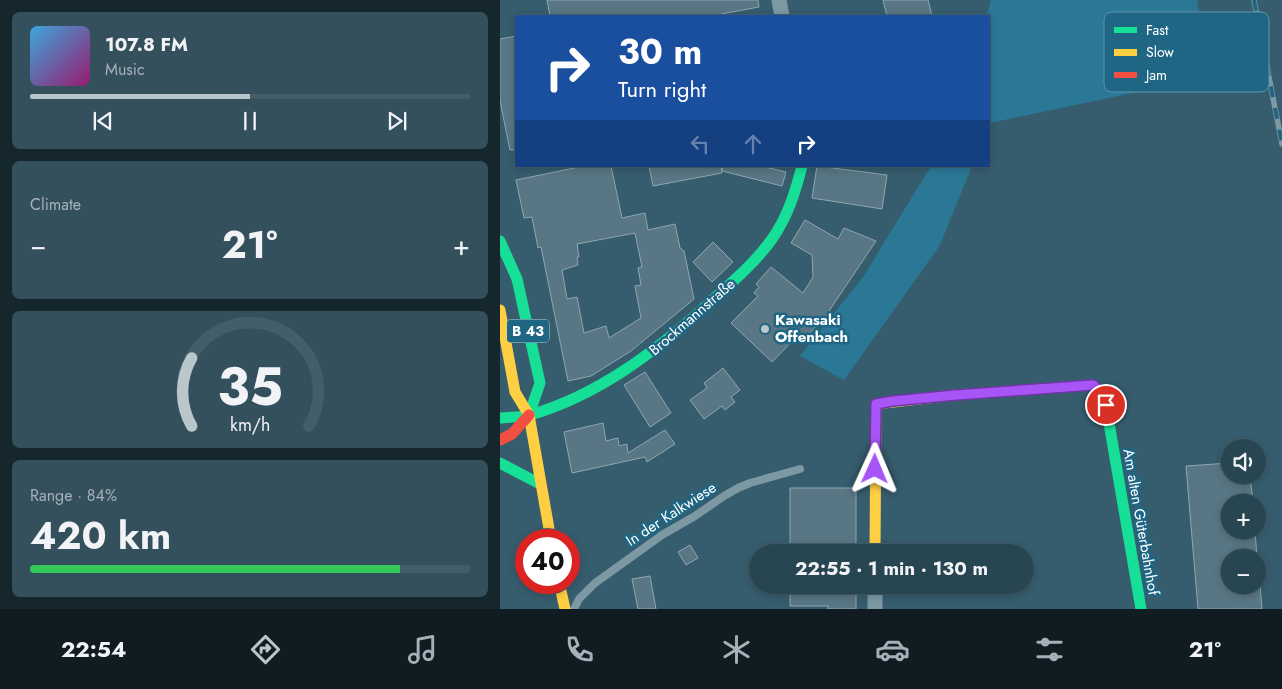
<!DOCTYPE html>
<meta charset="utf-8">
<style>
:root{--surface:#284652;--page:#34505c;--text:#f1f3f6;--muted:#a5b1b8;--line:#445e69;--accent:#b9c6cc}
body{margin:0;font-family:Jost,sans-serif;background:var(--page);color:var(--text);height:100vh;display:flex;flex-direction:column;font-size:19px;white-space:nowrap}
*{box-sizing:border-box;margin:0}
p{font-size:16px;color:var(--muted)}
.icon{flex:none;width:28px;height:28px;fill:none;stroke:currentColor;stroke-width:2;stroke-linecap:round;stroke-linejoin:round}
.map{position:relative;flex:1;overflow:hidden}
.sheet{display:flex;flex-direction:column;gap:12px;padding:12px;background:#16262d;width:500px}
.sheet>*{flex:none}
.hud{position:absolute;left:15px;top:15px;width:475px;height:152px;border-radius:0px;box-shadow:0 2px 8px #0003,0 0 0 1px var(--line);background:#1a4fa0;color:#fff;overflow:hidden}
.buttons{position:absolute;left:721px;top:439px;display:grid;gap:10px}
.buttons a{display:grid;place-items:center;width:45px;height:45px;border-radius:50%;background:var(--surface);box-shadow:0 2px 8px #0003,0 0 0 1px var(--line);font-size:25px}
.speed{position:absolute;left:15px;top:529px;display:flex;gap:10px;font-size:25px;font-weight:700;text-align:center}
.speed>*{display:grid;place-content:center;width:65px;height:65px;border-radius:50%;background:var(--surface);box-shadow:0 2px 8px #0003,0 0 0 1px var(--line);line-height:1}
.speed .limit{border:8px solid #d22;background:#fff;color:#111}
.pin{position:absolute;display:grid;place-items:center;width:42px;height:42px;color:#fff;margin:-21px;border:2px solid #fff;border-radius:50%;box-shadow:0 1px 5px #0007}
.me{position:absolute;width:55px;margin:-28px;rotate:1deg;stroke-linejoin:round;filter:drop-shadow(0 0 4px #0008)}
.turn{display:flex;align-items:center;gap:18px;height:105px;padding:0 20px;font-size:22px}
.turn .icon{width:65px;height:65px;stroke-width:2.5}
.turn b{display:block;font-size:35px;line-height:42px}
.lanes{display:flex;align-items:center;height:48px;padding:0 20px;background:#0003;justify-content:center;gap:25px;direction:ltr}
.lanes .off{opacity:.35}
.big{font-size:38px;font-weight:700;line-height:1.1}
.sheet .widget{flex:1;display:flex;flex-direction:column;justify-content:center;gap:8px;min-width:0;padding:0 18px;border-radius:8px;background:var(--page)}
.sheet .dial{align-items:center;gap:0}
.dial svg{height:130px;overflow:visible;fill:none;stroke:var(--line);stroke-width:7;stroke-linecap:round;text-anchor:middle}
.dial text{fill:var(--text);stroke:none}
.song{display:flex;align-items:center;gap:15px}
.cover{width:60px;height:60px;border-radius:8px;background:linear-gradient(135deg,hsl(200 70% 55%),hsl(320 70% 35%))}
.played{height:5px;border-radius:2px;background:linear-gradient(90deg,var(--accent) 50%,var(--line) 50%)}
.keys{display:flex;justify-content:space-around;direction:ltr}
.heat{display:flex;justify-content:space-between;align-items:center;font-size:28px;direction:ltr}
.charge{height:8px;border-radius:4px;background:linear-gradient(90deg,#34c759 84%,var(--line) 0)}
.trip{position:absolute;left:249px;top:544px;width:285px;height:50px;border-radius:25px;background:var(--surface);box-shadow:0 2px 8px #0003,0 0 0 1px var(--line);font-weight:700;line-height:50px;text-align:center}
.menu{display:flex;height:80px;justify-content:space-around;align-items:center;background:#101c21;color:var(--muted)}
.menu .icon{width:35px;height:35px}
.menu .on{color:var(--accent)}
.menu b{font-size:22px;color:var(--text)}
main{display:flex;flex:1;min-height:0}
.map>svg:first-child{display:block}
.green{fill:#2b7796}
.building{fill:#587683;stroke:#90a7b1;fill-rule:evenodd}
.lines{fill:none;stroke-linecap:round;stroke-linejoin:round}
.lane{stroke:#7c98a3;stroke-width:8}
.street{stroke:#7c98a3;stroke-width:15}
.fast{stroke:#16e098;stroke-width:11}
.slow{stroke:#ffcf43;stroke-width:11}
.jam{stroke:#f24e42;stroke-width:11}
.rail-casing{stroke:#7d98a3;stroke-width:5.5}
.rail{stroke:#1f6684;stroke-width:4;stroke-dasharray:11;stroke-linecap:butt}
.route-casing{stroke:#6d37a1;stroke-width:12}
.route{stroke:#a855f7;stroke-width:9}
.poi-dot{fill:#b9c6cc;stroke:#1f6684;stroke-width:2}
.labels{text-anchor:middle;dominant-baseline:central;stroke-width:5;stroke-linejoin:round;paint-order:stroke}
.shield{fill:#1f6684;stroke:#bcd1da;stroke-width:1}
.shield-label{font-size:14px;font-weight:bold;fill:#fff}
.street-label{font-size:15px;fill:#fff;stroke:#1f6684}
.poi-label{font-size:15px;font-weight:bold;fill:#fff;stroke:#1f6684;text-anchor:start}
.key{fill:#1f6684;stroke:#6294a9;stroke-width:1}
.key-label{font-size:14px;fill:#fff}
</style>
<main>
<section class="sheet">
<div class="widget">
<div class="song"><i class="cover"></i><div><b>107.8 FM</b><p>Music</p></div></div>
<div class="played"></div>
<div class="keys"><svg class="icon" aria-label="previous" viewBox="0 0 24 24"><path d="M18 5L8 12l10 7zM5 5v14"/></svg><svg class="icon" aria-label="pause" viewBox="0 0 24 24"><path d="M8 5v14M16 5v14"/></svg><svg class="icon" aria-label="next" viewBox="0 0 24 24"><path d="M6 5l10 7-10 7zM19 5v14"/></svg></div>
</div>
<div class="widget"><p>Climate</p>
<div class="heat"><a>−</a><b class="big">21°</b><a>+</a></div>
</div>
<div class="widget dial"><svg viewBox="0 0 100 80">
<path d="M14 69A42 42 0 1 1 86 69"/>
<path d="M14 69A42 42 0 0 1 14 27" stroke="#b9c6cc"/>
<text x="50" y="56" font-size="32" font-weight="700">35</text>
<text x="50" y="72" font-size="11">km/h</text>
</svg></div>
<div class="widget"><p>Range · 84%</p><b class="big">420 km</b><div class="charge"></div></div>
</section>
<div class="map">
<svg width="782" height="609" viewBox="0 0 782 609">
<rect width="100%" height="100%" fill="#365d6d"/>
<path class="green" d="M491 0H697L709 77 490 123 489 124V16H487Z
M431 166H472L440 245 344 380 300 356 363 277Z"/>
<path class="building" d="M47 0H258L259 7 221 14 222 16H50Z
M383 0H428L432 16H387Z
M16 36V150H10L0 101V39Z
M84 166H111L122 218 145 213 148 230 175 224 180 248 184 251 194 299 131 351 91 376 68 381 41 247 38 248 32 217 24 218 16 180ZM135 233 142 267 138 268 141 285 135 286 141 318 109 338 106 326 84 333 77 297 67 299 62 270 78 265 77 257H79L77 244Z
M149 166H221L222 173 153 186Z
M223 166H261L286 172 282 186 222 171Z
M317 166 387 175 382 209 312 198Z
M305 220 338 239 344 228 376 241 325 317 303 340 298 335 272 362 231 323 258 296 254 293 259 287 256 284 271 267 303 293 313 277 312 255 291 243Z
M213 242 233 262 212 282 193 262Z
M223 368 240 390 231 397 235 402 225 410 222 406 204 419 190 400 207 388 204 383Z
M145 372 171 413 150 427 124 385Z
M103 423 106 441 118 438 119 446 127 444 128 453 165 430 175 444 147 462 145 457 72 473 64 432Z
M730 463V475H750L753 502H730V530H755L757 558H730V585H760L762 609H698L686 466Z
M290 488H356V552H290Z
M190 545 198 558 186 565 178 552Z
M150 576 156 609H138L132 579Z
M290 585H356V609H328V606H290Z"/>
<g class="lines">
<path class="lane" d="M74 609 79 599 95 583 162 535 195 516 224 496 238 488 250 483 300 469"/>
<path class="street" d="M279 0 282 16
M375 609V585"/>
<path class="fast" d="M0 241 17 279 40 383 29 415
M454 395 593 385 604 394 641 609
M0 418C10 417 21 417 30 415 99 395 156 351 208 304 230 284 255 263 272 239 288 216 295 193 302 166
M0 463 40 484"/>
<path class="slow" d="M0 310 15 392 29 415 51 540
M375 552 376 404 454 395
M59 582 65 609"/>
<path class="jam" d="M0 440 12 434 29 415"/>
<g class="rail-casing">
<path id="rail" d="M754 0 782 144"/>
</g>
<use href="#rail" class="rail"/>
</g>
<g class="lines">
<g class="route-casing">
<path id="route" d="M375 469 376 404 393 401 456 395 593 385 604 394 606 405"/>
</g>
<use href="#route" class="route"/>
</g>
<circle class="poi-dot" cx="265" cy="329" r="5"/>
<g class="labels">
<rect class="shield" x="7" y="319.5" width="42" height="23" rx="4"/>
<g class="shield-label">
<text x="28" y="331">B 43</text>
</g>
<g class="street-label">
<text transform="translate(192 317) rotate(-41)">Brockmannstraße</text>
<text transform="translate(171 514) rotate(-33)">In der Kalkwiese</text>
<text transform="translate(641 522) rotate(80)">Am alten Güterbahnhof</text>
</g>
<g class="poi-label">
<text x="275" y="320">Kawasaki<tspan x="275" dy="17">Offenbach</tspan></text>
</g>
</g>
<rect x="604" y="12" width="165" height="80" rx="8" class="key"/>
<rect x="614" y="27" width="23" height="6" fill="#16e098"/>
<rect x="614" y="49" width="23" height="7" fill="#ffcf43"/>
<rect x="614" y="72" width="23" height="6" fill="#f24e42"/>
<g class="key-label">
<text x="646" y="35">Fast</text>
<text x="646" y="57">Slow</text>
<text x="646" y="80">Jam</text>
</g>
</svg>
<div class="buttons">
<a><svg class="icon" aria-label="sound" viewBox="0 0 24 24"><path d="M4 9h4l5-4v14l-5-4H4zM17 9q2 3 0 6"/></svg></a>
<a>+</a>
<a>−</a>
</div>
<div class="speed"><div class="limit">40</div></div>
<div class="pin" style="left:606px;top:405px;background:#d93025"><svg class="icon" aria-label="arrive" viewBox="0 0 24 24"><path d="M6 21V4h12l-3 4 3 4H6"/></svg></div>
<svg class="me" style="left:375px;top:469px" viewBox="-20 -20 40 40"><path d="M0-17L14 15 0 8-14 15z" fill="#a855f7" stroke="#fff" stroke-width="4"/></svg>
<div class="trip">22:55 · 1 min · 130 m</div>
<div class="hud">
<div class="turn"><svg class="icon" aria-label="right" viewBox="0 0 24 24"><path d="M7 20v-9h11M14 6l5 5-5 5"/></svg><div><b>30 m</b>Turn right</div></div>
<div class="lanes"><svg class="icon off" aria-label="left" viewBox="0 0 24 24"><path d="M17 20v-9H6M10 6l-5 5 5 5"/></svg><svg class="icon off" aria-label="ahead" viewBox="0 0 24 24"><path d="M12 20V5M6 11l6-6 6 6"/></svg><svg class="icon" aria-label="right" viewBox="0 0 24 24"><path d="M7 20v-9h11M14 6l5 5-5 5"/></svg></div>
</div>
</div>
</main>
<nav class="menu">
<b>22:54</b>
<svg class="icon on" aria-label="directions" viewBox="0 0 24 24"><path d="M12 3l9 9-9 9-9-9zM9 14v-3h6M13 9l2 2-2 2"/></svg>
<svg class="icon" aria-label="music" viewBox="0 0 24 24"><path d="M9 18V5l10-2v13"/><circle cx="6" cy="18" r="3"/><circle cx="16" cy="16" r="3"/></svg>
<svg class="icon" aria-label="phone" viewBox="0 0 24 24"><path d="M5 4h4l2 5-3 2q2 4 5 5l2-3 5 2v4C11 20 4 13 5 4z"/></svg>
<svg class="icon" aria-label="climate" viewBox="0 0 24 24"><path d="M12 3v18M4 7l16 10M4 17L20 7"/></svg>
<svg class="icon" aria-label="car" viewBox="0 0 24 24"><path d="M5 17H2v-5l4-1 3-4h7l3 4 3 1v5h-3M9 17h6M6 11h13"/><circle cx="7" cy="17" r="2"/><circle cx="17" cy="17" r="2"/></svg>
<svg class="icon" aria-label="filters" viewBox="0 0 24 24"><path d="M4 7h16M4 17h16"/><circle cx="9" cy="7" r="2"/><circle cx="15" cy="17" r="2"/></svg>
<b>21°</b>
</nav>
